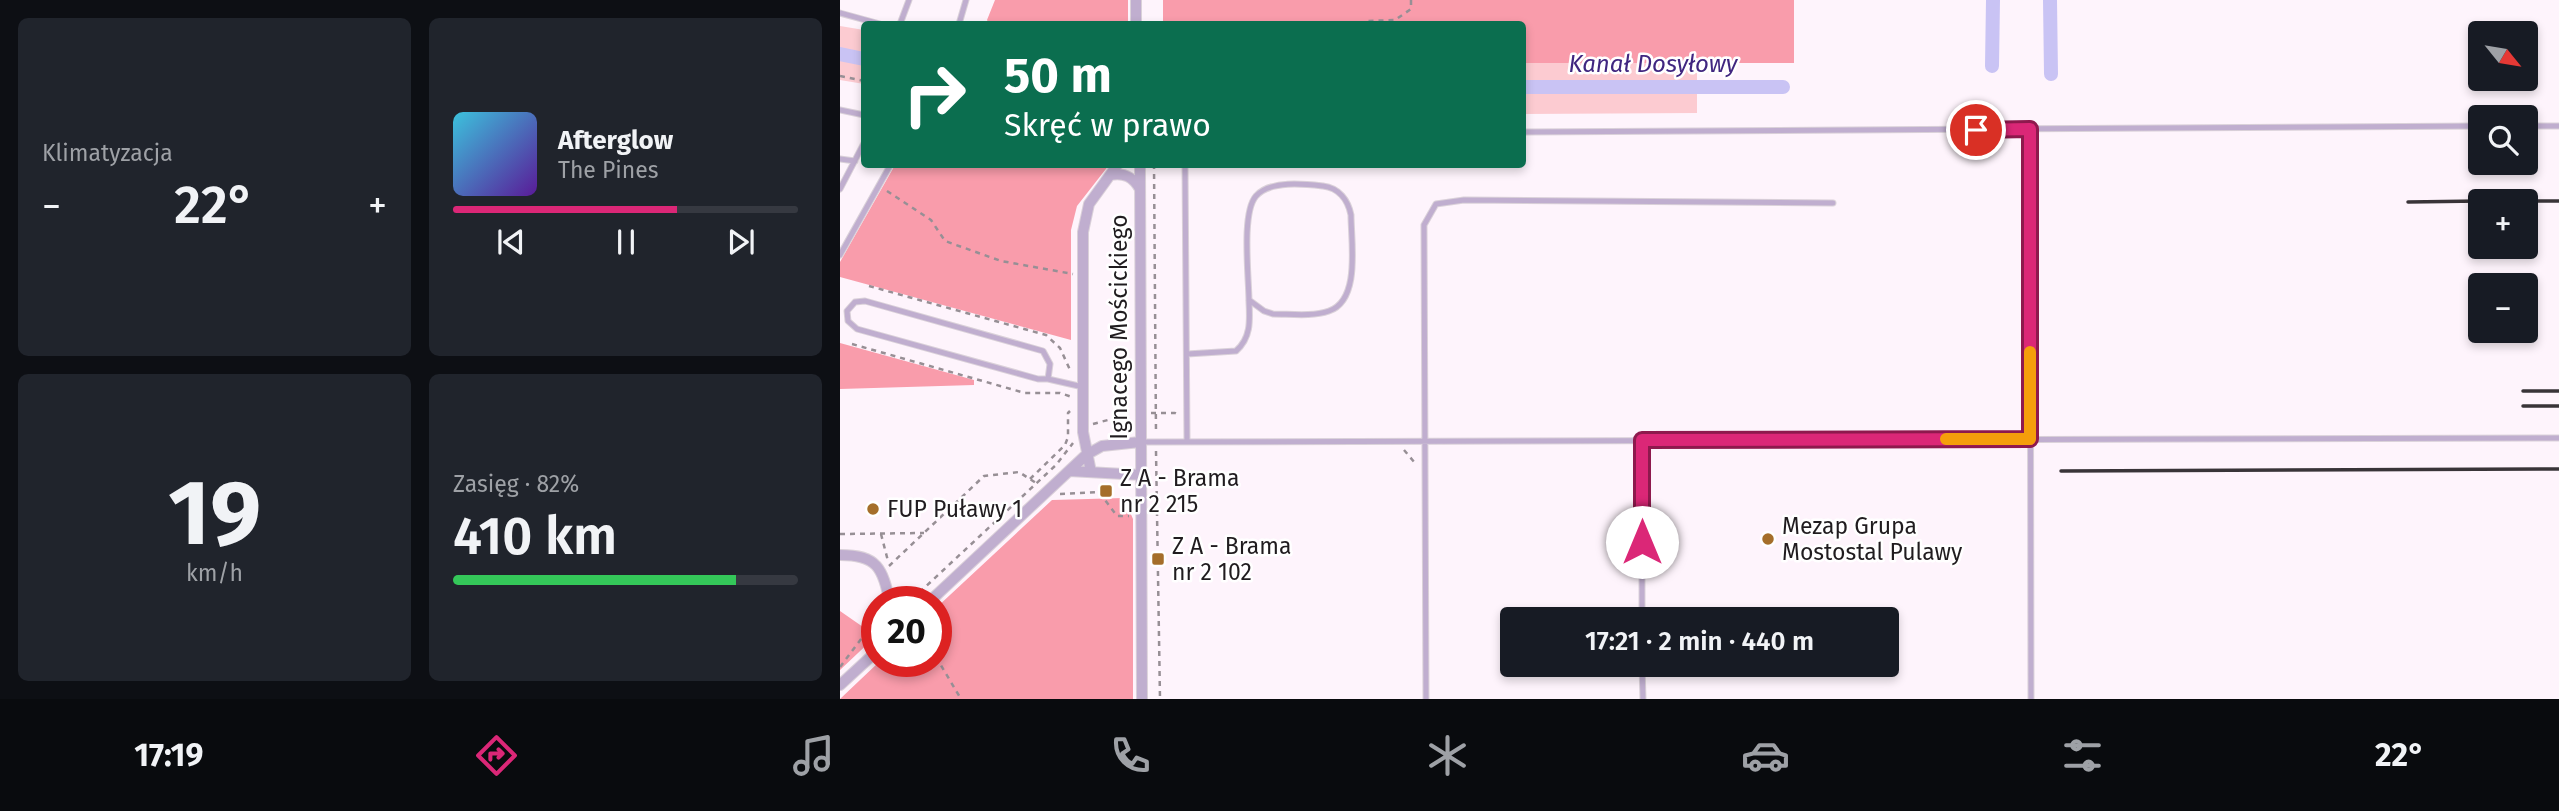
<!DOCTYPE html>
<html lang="pl">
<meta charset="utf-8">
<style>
:root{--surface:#171b24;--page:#20242c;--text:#f1f3f6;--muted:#9ea1a6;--line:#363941;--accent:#db2777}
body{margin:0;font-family:"Fira Sans",sans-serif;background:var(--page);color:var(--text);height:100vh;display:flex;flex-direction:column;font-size:26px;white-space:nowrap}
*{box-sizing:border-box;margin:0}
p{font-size:23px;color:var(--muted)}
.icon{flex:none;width:38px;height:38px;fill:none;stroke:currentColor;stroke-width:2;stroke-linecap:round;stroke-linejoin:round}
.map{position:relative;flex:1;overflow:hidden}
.panel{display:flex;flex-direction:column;gap:18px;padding:18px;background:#0d0f14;width:840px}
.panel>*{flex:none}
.banner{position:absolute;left:21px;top:21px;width:665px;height:147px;border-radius:7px;box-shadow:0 4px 10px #0003;background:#0b6e4f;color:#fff;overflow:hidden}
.needle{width:46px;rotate:120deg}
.tools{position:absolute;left:1628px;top:21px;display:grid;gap:14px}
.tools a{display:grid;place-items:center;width:70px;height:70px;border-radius:7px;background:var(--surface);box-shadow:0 4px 10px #0003;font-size:35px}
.speed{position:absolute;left:21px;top:586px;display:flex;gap:14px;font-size:35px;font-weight:700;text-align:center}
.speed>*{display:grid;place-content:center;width:91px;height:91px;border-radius:50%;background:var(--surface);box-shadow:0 4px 10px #0003;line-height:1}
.speed .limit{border:10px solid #d22;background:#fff;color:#111}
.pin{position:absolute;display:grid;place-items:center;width:60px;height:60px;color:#fff;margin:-30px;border:4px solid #fff;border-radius:50%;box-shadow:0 2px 7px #0007}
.me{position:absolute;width:77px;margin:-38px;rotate:0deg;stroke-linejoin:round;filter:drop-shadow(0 0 5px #0008)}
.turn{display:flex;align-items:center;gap:24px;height:147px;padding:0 28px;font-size:32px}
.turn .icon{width:91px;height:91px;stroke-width:2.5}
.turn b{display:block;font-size:49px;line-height:60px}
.big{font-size:52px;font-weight:600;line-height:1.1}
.panel .widget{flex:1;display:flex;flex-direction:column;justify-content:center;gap:10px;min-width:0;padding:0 24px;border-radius:10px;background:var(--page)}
.panel .dial{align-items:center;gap:0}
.dial b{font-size:91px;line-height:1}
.song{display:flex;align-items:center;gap:21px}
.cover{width:84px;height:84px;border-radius:10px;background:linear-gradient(135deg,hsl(190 70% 55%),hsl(270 70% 35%))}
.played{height:7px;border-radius:4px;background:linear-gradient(90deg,var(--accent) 65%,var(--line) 65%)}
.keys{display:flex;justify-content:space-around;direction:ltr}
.heat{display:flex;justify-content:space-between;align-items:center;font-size:38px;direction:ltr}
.charge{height:10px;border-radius:5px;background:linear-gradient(90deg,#34c759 82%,var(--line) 0)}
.panel .tiles{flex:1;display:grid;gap:18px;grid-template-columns:repeat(2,1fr)}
.trip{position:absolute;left:660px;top:607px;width:399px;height:70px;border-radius:7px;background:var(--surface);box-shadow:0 4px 10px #0003;font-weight:600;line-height:70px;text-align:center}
.tab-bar{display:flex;height:112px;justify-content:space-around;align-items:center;background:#090b0e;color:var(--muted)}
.tab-bar .icon{width:49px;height:49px}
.tab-bar .current{color:var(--accent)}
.tab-bar b{font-size:32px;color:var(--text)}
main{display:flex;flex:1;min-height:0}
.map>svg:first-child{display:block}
.green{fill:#fccbd1}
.forest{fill:#f99cab}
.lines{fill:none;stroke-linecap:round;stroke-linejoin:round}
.canal{stroke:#c9c3f4;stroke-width:14}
.service-casing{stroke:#dad1d9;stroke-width:7}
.minor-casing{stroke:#dad1d9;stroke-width:12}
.path{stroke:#978f95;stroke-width:2.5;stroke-dasharray:5 5;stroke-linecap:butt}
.service{stroke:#c0aecf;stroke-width:5}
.minor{stroke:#c0aecf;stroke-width:10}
.rail{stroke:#393438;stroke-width:3.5}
.route-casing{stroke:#8e194d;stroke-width:18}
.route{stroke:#db2777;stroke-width:12}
.slow{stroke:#f59e0b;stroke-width:12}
.poi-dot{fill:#a56e2a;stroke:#fff;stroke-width:2.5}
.labels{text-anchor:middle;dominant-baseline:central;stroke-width:5;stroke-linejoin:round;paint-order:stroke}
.street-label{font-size:23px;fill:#201c1f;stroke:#fff}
.poi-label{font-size:23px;fill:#201c1f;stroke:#fff;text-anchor:start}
.water-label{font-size:24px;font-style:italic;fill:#402680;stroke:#fff}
</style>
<main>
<section class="panel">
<div class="tiles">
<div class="widget"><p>Klimatyzacja</p>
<div class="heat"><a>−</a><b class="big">22°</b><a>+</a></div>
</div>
<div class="widget">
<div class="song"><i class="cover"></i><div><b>Afterglow</b><p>The Pines</p></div></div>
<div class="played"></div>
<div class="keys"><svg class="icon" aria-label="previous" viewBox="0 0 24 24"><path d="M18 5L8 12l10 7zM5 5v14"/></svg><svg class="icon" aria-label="pause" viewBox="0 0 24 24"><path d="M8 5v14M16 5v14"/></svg><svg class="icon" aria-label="next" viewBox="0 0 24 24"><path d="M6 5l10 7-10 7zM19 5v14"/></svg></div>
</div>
<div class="widget dial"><b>19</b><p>km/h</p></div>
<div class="widget"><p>Zasięg · 82%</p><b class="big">410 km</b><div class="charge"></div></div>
</div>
</section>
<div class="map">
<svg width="1719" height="699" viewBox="0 0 1719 699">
<rect width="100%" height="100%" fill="#fef4fc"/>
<path class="green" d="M0 26 24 30V84L0 80Z
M857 62V113L683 114 682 63Z"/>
<path class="forest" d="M155 0H288V24H149L147 20Z
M323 0H954V63H683L682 24H323Z
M55 165H269L237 206 231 230V340L0 277V262Z
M0 343 134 380V385L0 389Z
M284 498 293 519V699H0L39 662H96V608L212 500Z
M0 611 36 636 0 670Z"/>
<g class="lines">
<path class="canal" d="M1210 0 1211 74
M0 54 24 59
M1152 66 1153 0
M682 87H943"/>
<g class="service-casing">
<path id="service" d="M0 13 40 24
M60 24 69 0
M119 24 126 0
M0 110 24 115
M1685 126H1719
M1190 129 1191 699
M682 132 1640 126
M0 159 15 161
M345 164 347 441
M0 189 24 143
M0 255 51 164
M347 354 396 351C411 338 410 321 409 302 409 278 401 213 416 196 430 180 465 184 483 186 499 188 508 200 511 215 511 242 521 300 489 311 472 317 450 314 433 314L424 311 409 300
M208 379 210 364 203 351 25 301 15 302 7 311 8 321 17 329 198 379H208L243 387
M802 440V620
M301 442 1719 438
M802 665 803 699
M586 699 584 225 596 204 624 200 993 203"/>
</g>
<g class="minor-casing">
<path id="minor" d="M296 0V24
M300 164 302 699
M270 175C284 172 293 177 300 189
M229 471 302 475
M251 472 243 432V232L249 204 278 164
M0 555C38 555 42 568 50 602
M89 602 246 455 262 446 300 442
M0 685 37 651"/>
</g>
<path class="path" d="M519 24 528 21 555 20 571 9V0
M0 76 24 81
M314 164 316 434
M47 191 91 220 105 241 161 261 233 274
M29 286 206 335 220 348 231 372
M12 344 185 393H220L232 397
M311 413H335L339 415
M253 424 290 414
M564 450 575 463
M316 451 320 699
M190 479 225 445 228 437V413L230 411
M220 494 259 492 277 516H289
M0 534 84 533
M41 534 48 561
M49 566 144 476 179 472 196 483
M61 600 82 590 216 465 233 443
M96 657 121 699
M0 667 37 618"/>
<use href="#service" class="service"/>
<use href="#minor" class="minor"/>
<path class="rail" d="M1651 201H1719
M1568 202 1640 201
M1683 391H1719
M1683 406H1719
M1221 471 1719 469"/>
</g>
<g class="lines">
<g class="route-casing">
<path id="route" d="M802 542V440L1190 439V129L1136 130"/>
</g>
<use href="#route" class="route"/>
<path class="slow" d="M1106 439H1190V352"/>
</g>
<g class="poi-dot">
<rect x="259" y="484" width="14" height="14" rx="3.5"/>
<circle cx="33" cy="509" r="7"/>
<circle cx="928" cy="539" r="7"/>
<rect x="311" y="552" width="14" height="14" rx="3.5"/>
</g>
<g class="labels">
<g class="street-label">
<text transform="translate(279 327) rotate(-90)">Ignacego Mościckiego</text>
</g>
<g class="poi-label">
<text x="280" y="478">Z A - Brama<tspan x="280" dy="26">nr 2 215</tspan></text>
<text x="47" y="509">FUP Puławy 1</text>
<text x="942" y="526">Mezap Grupa<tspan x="942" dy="26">Mostostal Pulawy</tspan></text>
<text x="332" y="546">Z A - Brama<tspan x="332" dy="26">nr 2 102</tspan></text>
</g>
<g class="water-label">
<text x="813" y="64">Kanał Dosyłowy</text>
</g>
</g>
</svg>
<div class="tools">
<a><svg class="needle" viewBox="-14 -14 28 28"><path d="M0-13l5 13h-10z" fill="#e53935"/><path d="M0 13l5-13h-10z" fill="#9ea1a6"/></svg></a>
<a><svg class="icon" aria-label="search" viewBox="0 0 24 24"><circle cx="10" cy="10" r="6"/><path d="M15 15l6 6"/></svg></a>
<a>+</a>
<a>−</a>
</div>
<div class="speed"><div class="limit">20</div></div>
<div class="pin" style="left:1136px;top:130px;background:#d93025"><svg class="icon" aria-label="arrive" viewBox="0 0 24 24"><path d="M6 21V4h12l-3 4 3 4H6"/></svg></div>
<svg class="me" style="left:802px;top:542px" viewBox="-20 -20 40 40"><circle r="19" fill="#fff"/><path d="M0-13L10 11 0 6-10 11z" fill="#db2777"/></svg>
<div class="trip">17:21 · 2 min · 440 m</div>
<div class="banner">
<div class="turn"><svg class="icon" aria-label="right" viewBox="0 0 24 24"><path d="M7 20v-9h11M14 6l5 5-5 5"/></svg><div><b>50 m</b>Skręć w prawo</div></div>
</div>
</div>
</main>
<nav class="tab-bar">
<b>17:19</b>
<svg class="icon current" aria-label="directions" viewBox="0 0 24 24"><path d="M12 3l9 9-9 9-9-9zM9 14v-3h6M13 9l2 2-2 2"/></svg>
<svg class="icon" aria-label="music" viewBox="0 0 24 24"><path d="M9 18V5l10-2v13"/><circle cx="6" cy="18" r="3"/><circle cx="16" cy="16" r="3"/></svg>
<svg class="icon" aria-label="phone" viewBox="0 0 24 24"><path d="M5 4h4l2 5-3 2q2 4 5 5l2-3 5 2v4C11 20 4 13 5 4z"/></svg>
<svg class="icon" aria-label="climate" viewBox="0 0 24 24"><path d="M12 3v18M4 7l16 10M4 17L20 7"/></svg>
<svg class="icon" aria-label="car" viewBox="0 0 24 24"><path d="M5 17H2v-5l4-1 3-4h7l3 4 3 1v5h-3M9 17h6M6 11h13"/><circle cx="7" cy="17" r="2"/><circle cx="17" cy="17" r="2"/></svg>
<svg class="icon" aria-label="filters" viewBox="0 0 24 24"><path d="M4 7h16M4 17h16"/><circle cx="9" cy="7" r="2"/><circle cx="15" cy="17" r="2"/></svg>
<b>22°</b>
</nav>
